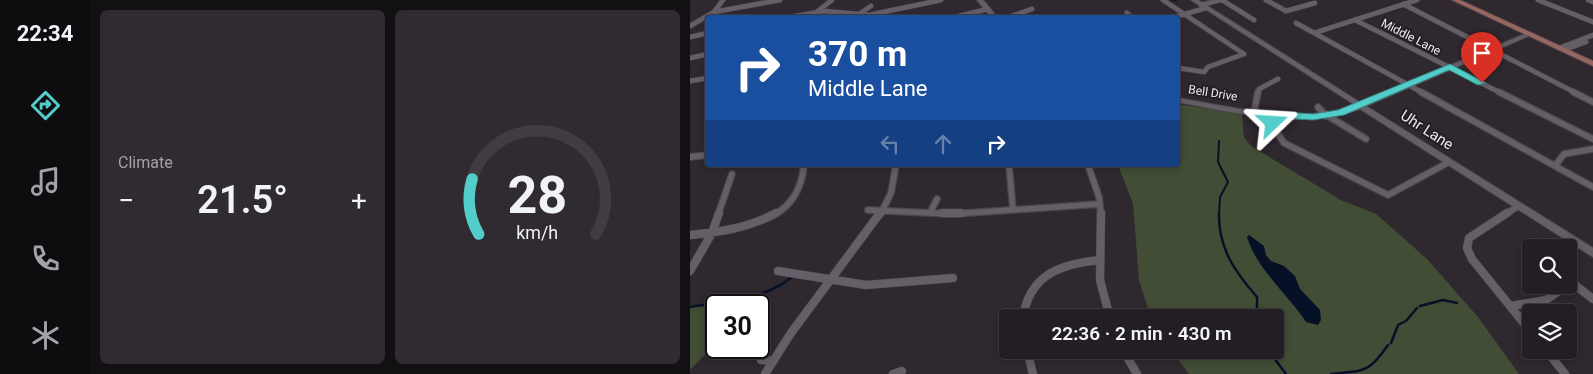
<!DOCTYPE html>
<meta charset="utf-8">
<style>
:root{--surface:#231e23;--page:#2f2b30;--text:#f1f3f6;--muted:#a3a2a6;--line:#403c41;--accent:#53cdc9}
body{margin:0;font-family:Roboto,sans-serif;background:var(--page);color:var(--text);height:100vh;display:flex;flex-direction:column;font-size:19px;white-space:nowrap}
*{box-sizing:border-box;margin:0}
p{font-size:16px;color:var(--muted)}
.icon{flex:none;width:28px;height:28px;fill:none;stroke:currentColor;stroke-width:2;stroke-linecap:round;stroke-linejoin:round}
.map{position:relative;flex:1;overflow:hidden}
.side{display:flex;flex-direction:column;gap:10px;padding:10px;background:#131013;width:600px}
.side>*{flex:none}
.banner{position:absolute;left:15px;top:15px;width:475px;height:152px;border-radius:5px;box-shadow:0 2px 8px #0003,0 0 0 1px var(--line);background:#1a4fa0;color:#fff;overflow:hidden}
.tools{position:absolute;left:832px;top:239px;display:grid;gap:10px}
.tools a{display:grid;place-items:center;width:55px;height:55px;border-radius:5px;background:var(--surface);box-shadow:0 2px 8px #0003,0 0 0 1px var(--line);font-size:25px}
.speed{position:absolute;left:15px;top:294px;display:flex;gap:10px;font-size:25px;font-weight:700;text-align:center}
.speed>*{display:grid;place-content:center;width:65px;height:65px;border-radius:50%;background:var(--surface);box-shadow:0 2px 8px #0003,0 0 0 1px var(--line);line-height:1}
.speed .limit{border:2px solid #111;border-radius:8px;background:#fff;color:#111}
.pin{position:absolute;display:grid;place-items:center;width:42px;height:42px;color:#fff;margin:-51px -21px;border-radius:50% 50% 50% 0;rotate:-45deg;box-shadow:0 0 5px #0007}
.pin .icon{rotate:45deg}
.me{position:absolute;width:55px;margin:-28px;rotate:70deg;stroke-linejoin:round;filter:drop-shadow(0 0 4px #0008)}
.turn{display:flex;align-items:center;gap:18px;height:105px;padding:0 20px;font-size:22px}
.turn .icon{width:65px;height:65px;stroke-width:2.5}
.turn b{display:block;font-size:35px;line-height:42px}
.lanes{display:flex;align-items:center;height:48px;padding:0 20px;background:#0003;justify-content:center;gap:25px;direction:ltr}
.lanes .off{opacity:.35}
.big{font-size:38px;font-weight:600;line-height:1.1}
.side .tile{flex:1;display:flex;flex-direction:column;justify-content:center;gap:8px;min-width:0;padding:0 18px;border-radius:8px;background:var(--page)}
.side .dial{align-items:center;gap:0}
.dial svg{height:130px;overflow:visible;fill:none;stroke:var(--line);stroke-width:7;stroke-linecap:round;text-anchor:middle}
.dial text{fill:var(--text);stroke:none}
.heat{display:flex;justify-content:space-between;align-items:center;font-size:28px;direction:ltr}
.side .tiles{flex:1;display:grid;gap:10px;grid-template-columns:repeat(2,1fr)}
.trip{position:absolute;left:309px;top:309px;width:285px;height:50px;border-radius:5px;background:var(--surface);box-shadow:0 2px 8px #0003,0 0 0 1px var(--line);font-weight:600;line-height:50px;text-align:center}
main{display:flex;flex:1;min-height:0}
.menu{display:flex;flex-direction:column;width:90px;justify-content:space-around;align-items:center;background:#0e0c0e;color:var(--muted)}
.menu .icon{width:35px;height:35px}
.menu .selected{color:var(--accent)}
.menu b{font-size:22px;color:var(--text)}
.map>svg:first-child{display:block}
.green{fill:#414d35}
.water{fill:#061026}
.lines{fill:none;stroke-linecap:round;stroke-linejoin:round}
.stream-far2{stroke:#061026;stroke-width:1}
.stream-far1{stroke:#061026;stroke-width:2}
.stream{stroke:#061026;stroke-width:2.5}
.street-far2-casing{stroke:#4b454b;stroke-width:5.5}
.street-far1-casing{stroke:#4b454b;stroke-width:8}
.street-casing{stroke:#4b454b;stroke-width:9}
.secondary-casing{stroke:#4b454b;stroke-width:2}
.primary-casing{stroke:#4b454b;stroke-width:2}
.street-far2{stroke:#665e66;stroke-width:4.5}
.street-far1{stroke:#665e66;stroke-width:5.5}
.street{stroke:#665e66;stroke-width:8}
.secondary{fill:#665e66;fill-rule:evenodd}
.primary{fill:#98655f;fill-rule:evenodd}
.route{fill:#53cdc9;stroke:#368583}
.labels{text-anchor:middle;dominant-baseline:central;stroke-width:4;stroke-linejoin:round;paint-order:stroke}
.far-street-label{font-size:12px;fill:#eee9ee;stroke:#251f25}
.street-label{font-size:15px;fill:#eee9ee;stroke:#251f25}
</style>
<main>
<nav class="menu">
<b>22:34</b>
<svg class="icon selected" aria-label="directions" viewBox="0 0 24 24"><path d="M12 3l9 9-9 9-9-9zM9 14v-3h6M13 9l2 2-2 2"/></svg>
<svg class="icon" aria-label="music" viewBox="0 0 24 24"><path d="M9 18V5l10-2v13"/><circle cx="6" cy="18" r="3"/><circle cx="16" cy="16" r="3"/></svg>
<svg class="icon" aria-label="phone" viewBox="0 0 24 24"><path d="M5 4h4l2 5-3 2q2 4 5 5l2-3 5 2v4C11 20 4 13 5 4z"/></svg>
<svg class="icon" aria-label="climate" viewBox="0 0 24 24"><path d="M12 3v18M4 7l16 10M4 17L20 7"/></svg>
</nav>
<section class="side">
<div class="tiles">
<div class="tile"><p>Climate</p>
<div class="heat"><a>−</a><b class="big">21.5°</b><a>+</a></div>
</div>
<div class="tile dial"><svg viewBox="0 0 100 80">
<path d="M14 69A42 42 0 1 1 86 69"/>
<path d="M14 69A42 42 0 0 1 10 35" stroke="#53cdc9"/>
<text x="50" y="56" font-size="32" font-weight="700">28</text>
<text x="50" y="72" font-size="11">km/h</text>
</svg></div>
</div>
</section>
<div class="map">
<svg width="903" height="374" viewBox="0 0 903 374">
<rect width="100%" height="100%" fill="#2f282f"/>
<path class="green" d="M488 104 552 114 554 137 561 146 651 200 686 214 737 259 788 317 829 374H499L481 350H585V318L461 317 460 315 449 280 443 204 428 165H488Z
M0 305 20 307 26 321V343L0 370Z"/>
<path class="water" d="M559 235 574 246 576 255 581 261 594 266 605 276 610 289 630 310 631 320 628 325 616 322C598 295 566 268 557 237Z"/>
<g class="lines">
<path class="stream-far2" d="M479 2 487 0"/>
<path class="stream-far1" d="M529 141 528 162 538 182 530 197 529 215"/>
<path class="stream" d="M529 213C528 248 545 272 567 297V311
M730 306 753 300 767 303
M0 307C35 302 73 300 102 277
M565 318 566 315
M701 343 708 325 716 321 727 308
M578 350 596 374
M641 374C675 370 678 374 698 345"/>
<g class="street-far2-casing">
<path id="street-far2" d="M473 0 554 54
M532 0 564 20
M576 0 596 11 625 3
M848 0 903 22
M898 0 903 2
M713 4 886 93
M511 5 530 0
M128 11 142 0
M24 12 90 0
M437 13 443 18
M165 17 181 6
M95 18 134 11 179 15 251 0
M261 18 298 9
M316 18 342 9
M481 18 516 8
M665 20 811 93
M606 23 733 93
M0 26 24 12 33 0
M624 33 727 0
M0 37 18 33
M869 48 903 35
M869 48 877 49 896 42
M0 58 18 54
M488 68 514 72 518 67 554 54
M0 81 18 78
M568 93 569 89 588 79"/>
</g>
<g class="street-far1-casing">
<path id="street-far1" d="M731 92 903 187
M809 92 903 139
M883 92 903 102
M628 107 636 116
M564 112 568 92
M584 114V128L594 143 698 195 759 162
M638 116 676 139
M319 165 323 210
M398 165 409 197 411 215
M865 166 874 154 903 149
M178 210 263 214 410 204
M240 213 247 199
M28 215 42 174
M84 215C104 204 112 186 114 165
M190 215 201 193 206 165
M815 215 828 206"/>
</g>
<g class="street-casing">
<path id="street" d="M252 213H271
M411 213 410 280 420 318
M817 213 779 238 777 248 782 259 841 332
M0 235C30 232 59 228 86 213
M0 271 22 233 29 213
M88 271 176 285 263 278
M879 284 881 282 903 299
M821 306 856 300 877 285
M333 318C339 275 370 264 410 260
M337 350 343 374
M433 350 447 374
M856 350 875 374
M71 360 83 361
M75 374 101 333 190 213
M203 374 212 371"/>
</g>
<g class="secondary-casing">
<path id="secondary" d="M287 0H293L308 18H302Z
M501 0H508L671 103 837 33H841V35L676 106 903 248V257L670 109C611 130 546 113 488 102V98C544 107 609 126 665 105Z
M18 152V158L0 160V154Z"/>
</g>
<g class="primary-casing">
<path id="primary" d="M762 0H770L903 61V66Z"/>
</g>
<use href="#street-far2" class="street-far2"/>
<use href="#street-far1" class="street-far1"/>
<use href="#street" class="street"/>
<use href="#secondary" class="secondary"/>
<use href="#primary" class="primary"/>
</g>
<path class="route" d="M760 64 796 83 788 85 759 70 654 115 623 120 588 118 586 125 578 123 579 114 584 111 623 114 648 110Z"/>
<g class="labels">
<g class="far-street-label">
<text transform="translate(721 37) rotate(27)">Middle Lane</text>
<text transform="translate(523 93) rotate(9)">Bell Drive</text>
</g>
<g class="street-label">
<text transform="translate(737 130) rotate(33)">Uhr Lane</text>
</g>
</g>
</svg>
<div class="tools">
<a><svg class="icon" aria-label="search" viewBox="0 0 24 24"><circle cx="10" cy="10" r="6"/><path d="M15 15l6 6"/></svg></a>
<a><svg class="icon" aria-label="layers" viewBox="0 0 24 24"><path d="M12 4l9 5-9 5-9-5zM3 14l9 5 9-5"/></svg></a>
</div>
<div class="speed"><div class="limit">30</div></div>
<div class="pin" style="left:792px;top:83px;background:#d93025"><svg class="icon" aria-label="arrive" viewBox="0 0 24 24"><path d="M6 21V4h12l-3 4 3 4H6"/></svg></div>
<svg class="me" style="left:583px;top:123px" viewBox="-20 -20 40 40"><path d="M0-17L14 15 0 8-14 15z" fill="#53cdc9" stroke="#fff" stroke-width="4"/></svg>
<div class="trip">22:36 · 2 min · 430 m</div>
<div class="banner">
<div class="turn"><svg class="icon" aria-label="right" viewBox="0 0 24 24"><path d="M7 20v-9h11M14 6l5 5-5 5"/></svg><div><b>370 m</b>Middle Lane</div></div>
<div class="lanes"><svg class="icon off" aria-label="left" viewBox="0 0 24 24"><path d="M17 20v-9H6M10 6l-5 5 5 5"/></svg><svg class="icon off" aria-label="ahead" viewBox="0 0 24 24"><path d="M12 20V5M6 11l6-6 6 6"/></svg><svg class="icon" aria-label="right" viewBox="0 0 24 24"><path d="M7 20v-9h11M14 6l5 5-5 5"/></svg></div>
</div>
</div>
</main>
